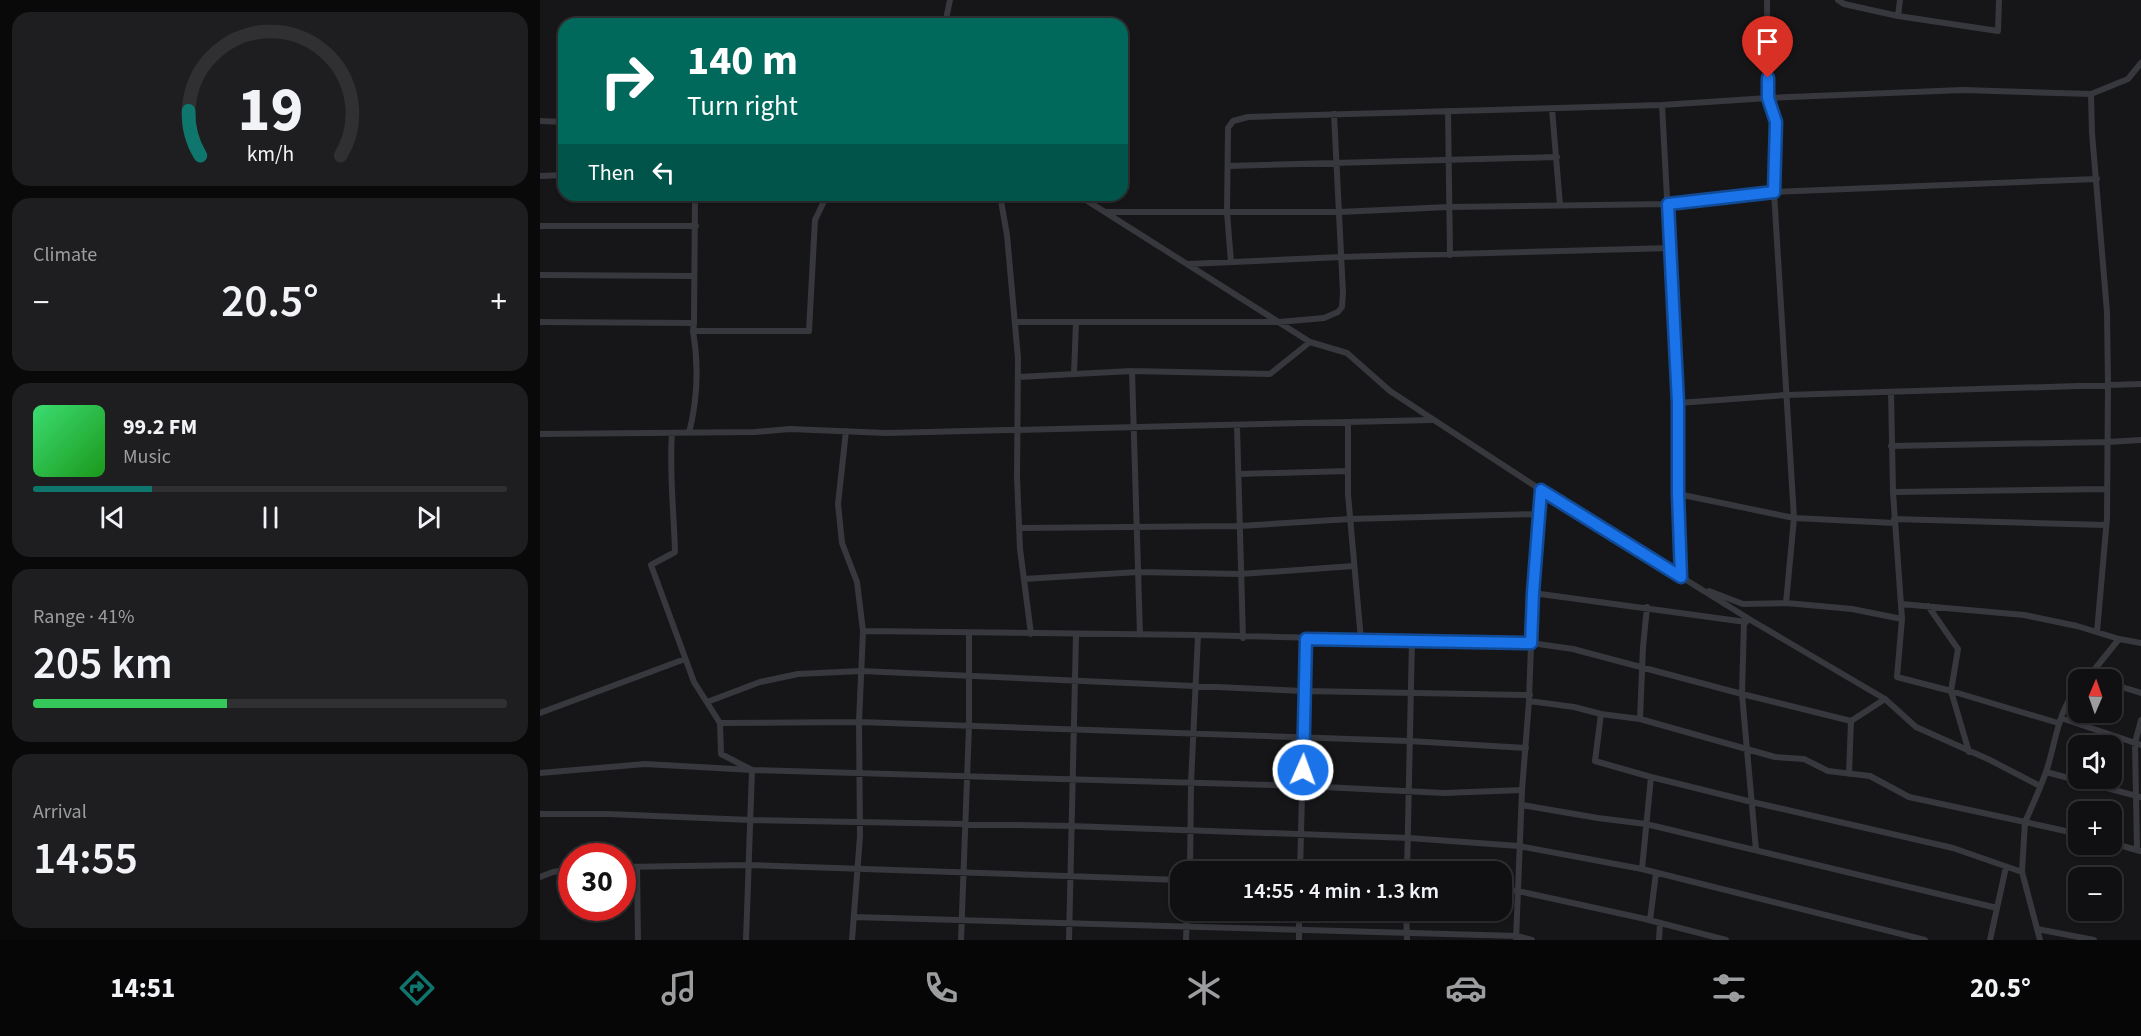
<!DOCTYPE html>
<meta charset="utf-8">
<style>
:root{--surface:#101012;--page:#1e1e20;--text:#f1f3f6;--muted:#9c9d9f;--line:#303032;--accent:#0f766e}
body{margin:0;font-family:"Source Sans 3",sans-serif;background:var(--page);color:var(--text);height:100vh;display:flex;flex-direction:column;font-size:22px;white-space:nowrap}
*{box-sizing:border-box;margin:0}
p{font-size:20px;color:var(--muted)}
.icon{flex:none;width:33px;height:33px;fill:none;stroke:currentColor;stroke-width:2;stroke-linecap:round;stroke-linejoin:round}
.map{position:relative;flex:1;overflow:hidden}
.drawer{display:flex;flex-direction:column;gap:12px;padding:12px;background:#09090a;width:540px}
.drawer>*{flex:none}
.top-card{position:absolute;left:18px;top:18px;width:570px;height:183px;border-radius:18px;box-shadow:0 2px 4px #0004,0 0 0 2px var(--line);background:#00695c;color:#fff;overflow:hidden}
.needle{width:39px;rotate:2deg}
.tools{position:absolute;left:1528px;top:669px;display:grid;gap:12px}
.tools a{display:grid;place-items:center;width:54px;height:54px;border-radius:12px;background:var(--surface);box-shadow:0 2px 4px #0004,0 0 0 2px var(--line);font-size:30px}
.speed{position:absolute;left:18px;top:843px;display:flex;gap:12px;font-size:30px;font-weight:700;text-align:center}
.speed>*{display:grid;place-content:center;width:78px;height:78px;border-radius:50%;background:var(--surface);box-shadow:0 2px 4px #0004,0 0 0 2px var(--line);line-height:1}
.speed .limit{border:9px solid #d22;background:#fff;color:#111}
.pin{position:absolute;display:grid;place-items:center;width:51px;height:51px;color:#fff;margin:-62px -26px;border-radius:50% 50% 50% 0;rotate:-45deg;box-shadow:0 0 6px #0007}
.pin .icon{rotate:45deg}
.me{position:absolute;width:66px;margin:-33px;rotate:2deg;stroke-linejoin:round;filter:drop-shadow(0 0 4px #0008)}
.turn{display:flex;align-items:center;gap:21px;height:126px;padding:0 30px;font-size:27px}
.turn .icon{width:78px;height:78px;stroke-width:2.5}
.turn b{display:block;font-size:42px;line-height:51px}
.then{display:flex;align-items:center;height:57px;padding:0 30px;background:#0003;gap:12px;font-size:22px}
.big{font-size:45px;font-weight:600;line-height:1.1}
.drawer .tile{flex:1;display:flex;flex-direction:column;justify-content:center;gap:9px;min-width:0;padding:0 21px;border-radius:18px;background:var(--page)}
.drawer .dial{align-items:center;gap:0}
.dial svg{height:156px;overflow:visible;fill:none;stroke:var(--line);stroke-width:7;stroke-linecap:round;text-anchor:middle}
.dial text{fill:var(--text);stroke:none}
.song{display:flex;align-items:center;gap:18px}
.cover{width:72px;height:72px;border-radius:9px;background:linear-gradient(135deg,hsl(140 70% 55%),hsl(120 70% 35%))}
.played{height:6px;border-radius:3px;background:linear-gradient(90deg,var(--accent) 25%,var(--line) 25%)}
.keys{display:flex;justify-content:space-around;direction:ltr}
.heat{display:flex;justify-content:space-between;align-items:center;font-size:33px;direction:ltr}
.charge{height:9px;border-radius:4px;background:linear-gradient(90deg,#34c759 41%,var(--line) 0)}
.trip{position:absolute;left:630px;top:861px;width:342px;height:60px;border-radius:18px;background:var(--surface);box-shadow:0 2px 4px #0004,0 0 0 2px var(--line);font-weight:600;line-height:60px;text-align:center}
.tab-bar{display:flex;height:96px;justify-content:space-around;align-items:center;background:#060607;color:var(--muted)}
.tab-bar .icon{width:42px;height:42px}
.tab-bar .on{color:var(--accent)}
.tab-bar b{font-size:27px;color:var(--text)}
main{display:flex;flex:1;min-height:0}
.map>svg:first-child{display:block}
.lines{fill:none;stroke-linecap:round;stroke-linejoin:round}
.minor{stroke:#37383d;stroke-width:6}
.route-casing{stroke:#114b97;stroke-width:15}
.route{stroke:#1a73e8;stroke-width:10}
</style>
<main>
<section class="drawer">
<div class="tile dial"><svg viewBox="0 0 100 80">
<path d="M14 69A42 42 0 1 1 86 69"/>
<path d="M14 69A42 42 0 0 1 8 46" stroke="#0f766e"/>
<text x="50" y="56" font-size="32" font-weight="700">19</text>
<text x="50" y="72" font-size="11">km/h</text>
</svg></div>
<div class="tile"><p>Climate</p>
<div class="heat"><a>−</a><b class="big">20.5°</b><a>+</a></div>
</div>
<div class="tile">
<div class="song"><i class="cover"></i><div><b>99.2 FM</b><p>Music</p></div></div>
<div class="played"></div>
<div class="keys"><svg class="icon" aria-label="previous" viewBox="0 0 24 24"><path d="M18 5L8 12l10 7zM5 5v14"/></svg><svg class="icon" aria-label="pause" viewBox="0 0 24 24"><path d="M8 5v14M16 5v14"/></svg><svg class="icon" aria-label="next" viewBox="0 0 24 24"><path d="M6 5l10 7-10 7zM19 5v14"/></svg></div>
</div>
<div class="tile"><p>Range · 41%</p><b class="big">205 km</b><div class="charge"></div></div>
<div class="tile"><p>Arrival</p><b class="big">14:55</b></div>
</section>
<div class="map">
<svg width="1601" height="940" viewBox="0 0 1601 940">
<rect width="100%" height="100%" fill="#161618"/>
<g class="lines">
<path class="minor" d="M1227 0 1228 98 1236 122 1234 192 1254 518 1246 603
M1298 0 1304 4 1358 16 1458 31 1459 0
M1358 16 1360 0
M405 24 410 0
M1551 94 1552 133 1567 312 1568 385 1567 518 1557 632
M1122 105 1138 403V494L1141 577
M1012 109 1020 205
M908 111 910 255
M0 121 24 122
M688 166 1017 157
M0 176 24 175
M460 195 467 235 478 358 477 477 480 549 491 634
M538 195 770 342 807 353 850 391 894 420 1001 490 1214 622 1345 699 1376 727 1450 760 1500 786
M568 212H799L909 207 1128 204 1234 192 1557 179
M0 226H156
M691 262 687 212 688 128 693 121 708 117 1122 105 1228 98 1423 90 1551 94 1588 79 1601 63
M649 264 801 257 1131 248
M0 275 153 276
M0 322 154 323 153 331
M475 322H739L784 318 798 312 802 307 803 293 794 114
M154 323 155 195
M592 371 600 635
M534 374 536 322
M478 377 592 371 730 374 770 342
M1351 392 1353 492 1362 619 1357 677 1411 691 1429 752
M1138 403 1246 395 1601 384
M808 423V494L821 640
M697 426 703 638
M306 431 298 504 302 543 317 582 323 631 319 722 320 836 312 940
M132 433C129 473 134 512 135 552L111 565 154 682 180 723 181 754 212 770 206 940
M149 433C158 398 159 366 153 331H269L275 220 287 195
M0 434 215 432 250 429 346 433 893 420
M1351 446 1568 442 1601 440
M699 474 808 471
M1353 492 1567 489
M1138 494 1254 518 1355 523
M1354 519 1566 525
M479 528 700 526 810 519 999 514
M484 579 598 572 700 574 814 566
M1169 591 1203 604 1246 603 1312 609 1362 619
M993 593 1206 622
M1361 604 1484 615 1537 626 1579 639
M1388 606 1418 649 1411 691 1518 723
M1204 622 1202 694 1216 850
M323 631 658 635 991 643 1033 649 1202 694 1311 721
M1546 680 1579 639 1601 643
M1572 684 1601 693
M989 699 993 593 1001 490
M167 702 220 682 258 674 321 671 764 691 990 695
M0 713 145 659
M1061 714 1055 761 1111 777 1212 802 1413 848 1482 872
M1521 718 1601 745
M1100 719 1103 647 1107 607
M180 723 319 722 869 741 986 748
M1506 772 1601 797
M0 773 105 764 212 770 763 786 904 793 982 790
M1309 774 1311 721 1345 699
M982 805 1058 818 1106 824 1457 908
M0 814H68L211 820 531 826 869 838 979 846 1102 869 1385 940
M1572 843 1600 851
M1597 850 1595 743 1601 720
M82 867 209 865 640 880
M97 867 98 940
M1102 869 1111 777
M650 872 651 783 658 635
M760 872 766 639
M867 872 872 640
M0 877 13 872 32 869
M962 890 978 891 1101 918 1186 940
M866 910 867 940
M314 917 977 936 992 940
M1110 920 1116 873
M1497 929 1554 940
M421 940 429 726V633
M529 940 536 635
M646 940 647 910
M759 940V910
M976 940 982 790 989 701 1034 707 1061 714 1100 719 1235 757 1264 759 1288 771 1330 776 1369 797 1485 822C1493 804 1501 787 1507 769 1516 741 1518 709 1539 686
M1119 940 1120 923
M1450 940 1466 867
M1500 940 1482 872 1485 822 1539 834"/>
</g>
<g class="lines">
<g class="route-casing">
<path id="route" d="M763 770 766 639 991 643 993 593 1001 490 1141 577 1138 494V403L1128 204 1234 192 1236 122 1228 98V78"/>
</g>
<use href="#route" class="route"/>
</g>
</svg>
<div class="tools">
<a><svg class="needle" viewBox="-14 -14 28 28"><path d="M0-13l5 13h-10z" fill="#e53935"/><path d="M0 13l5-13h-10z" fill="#9c9d9f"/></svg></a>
<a><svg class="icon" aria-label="sound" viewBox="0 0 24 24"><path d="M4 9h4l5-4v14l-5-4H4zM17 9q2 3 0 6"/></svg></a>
<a>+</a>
<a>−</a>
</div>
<div class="speed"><div class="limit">30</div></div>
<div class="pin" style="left:1228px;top:78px;background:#d93025"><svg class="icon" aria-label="arrive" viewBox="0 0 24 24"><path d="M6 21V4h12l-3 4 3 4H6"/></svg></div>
<svg class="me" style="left:763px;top:770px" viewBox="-20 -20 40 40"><circle r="17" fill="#1a73e8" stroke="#fff" stroke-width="3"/><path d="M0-11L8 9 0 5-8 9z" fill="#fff"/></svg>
<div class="trip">14:55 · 4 min · 1.3 km</div>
<div class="top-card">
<div class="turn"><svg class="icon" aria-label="right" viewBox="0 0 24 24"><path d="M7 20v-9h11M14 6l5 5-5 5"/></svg><div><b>140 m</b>Turn right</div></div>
<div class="then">Then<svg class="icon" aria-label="left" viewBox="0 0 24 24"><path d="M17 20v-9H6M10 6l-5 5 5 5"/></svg></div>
</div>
</div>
</main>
<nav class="tab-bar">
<b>14:51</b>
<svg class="icon on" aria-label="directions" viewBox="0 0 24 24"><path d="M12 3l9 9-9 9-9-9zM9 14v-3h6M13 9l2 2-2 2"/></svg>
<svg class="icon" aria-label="music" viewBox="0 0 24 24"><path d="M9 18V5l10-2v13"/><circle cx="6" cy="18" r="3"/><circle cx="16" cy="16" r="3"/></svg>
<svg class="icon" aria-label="phone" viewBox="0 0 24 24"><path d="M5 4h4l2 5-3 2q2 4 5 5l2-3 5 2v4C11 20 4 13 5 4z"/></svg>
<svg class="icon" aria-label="climate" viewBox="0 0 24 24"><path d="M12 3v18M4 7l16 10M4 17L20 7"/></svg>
<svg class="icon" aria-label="car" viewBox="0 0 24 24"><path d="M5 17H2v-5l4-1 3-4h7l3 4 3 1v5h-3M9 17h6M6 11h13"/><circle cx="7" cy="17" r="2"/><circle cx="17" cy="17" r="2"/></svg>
<svg class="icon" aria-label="filters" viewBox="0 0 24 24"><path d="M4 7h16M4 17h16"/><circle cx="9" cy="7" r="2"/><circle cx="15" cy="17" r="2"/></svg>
<b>20.5°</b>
</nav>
